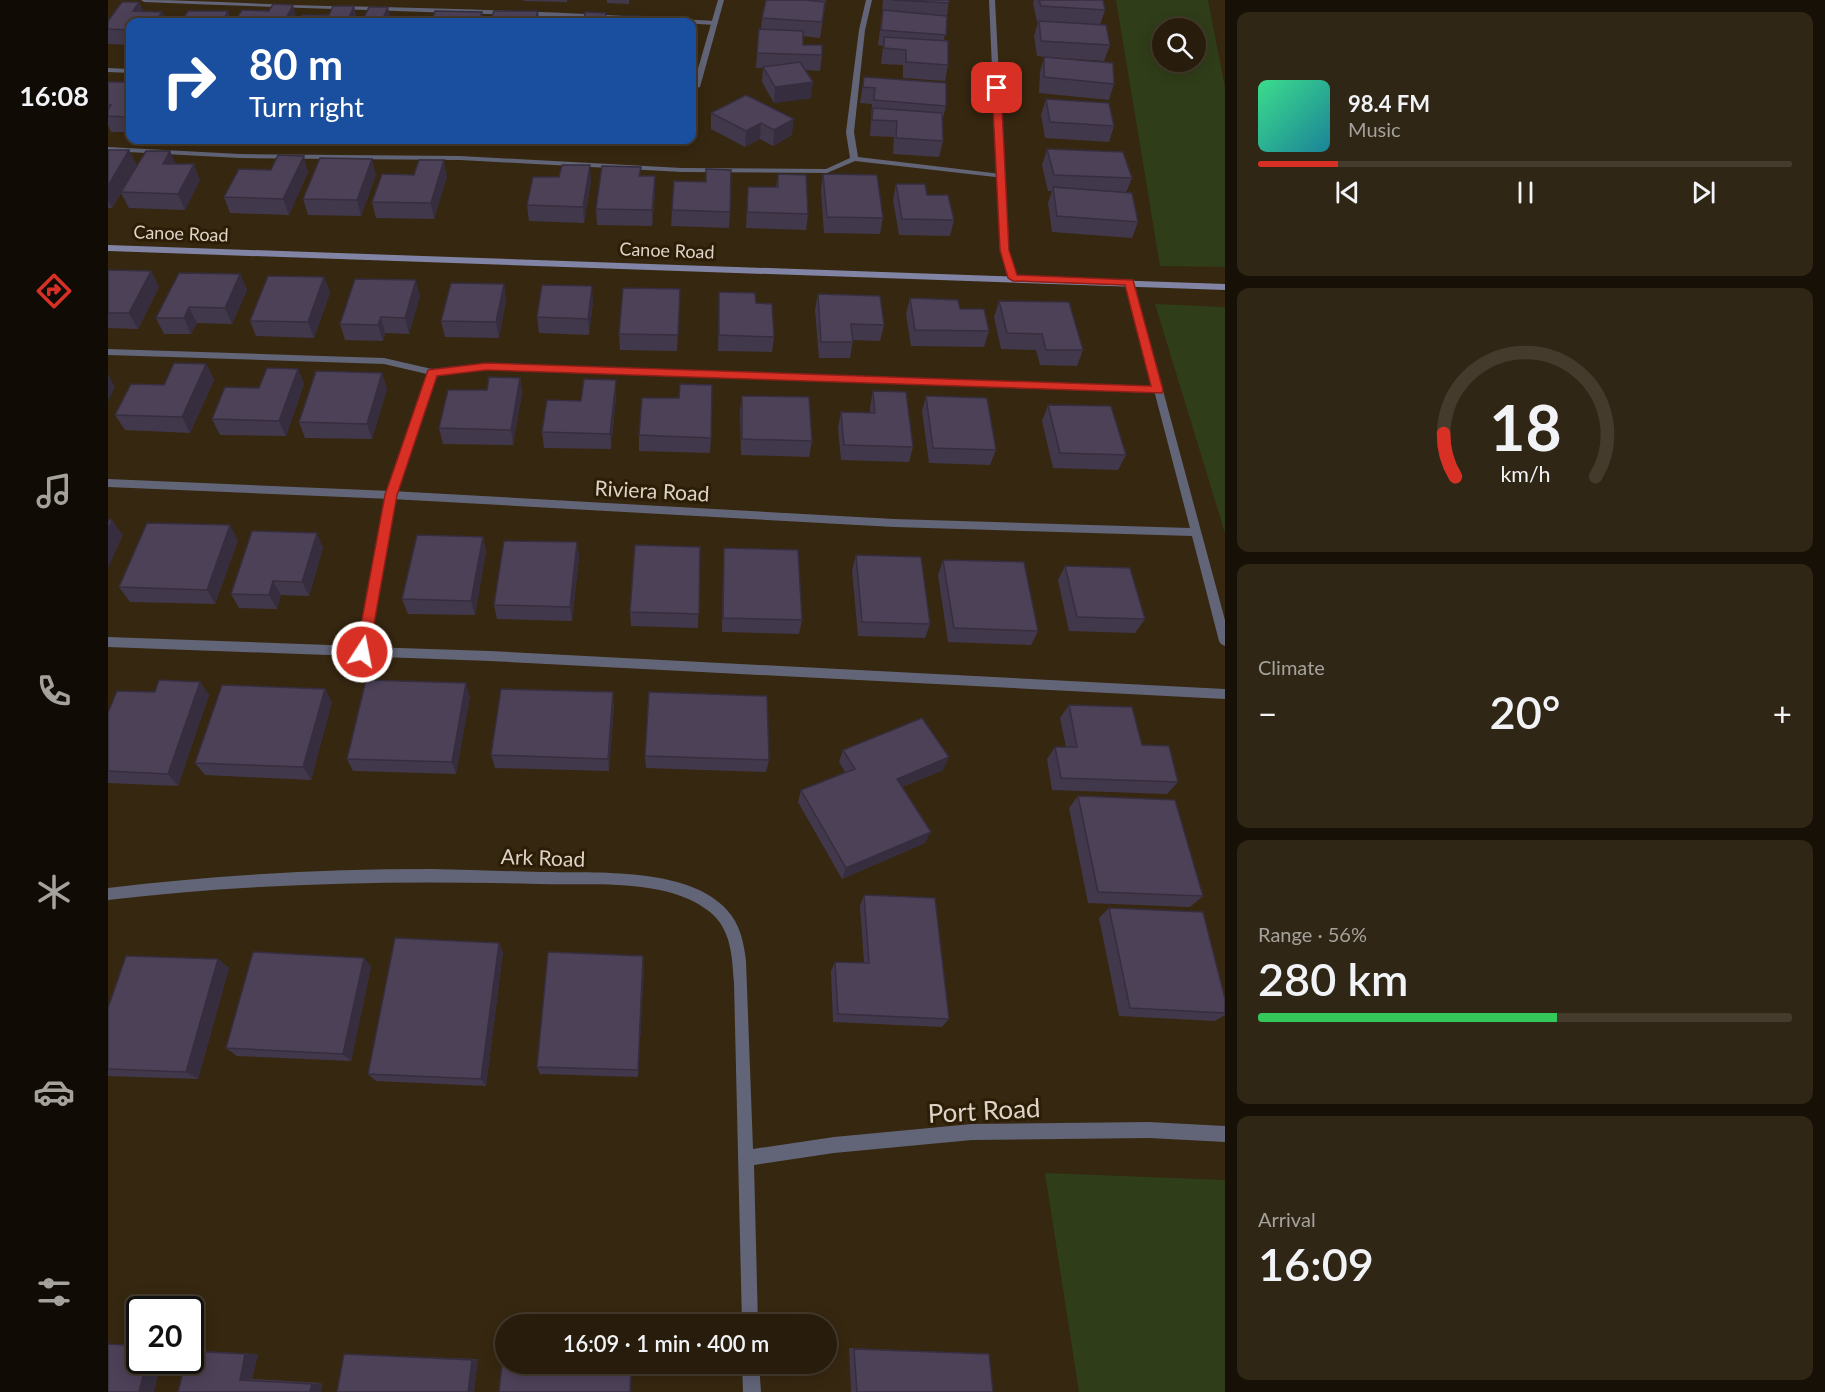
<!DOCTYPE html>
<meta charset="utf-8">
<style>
:root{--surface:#281d0c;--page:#302615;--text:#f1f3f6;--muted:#a5a29d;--line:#443b2d;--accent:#d93025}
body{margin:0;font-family:Lato,sans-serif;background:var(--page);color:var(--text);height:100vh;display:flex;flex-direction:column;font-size:22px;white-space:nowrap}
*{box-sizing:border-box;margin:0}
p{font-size:20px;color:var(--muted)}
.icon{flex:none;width:33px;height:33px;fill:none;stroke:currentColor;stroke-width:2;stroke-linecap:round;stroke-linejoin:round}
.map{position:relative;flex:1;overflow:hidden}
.details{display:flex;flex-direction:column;gap:12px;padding:12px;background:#161007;width:600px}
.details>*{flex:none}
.guide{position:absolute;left:18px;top:18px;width:570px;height:126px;border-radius:12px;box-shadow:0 3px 15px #0003,0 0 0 2px var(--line);background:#1a4fa0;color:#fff;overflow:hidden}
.controls{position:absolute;left:1044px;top:18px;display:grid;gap:12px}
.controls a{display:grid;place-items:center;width:54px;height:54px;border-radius:50%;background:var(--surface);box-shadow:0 3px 15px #0003,0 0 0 2px var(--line);font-size:30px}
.speed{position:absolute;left:18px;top:1296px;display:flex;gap:12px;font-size:30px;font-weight:700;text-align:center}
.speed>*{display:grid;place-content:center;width:78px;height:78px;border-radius:50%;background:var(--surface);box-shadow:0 3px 15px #0003,0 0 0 2px var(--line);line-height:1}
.speed .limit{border:3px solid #111;border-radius:9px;background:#fff;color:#111}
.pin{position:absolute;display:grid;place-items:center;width:51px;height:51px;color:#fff;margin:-26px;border-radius:12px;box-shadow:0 3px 9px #0006}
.me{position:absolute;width:66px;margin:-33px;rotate:11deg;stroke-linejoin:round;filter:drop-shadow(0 0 4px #0008)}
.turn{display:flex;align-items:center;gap:21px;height:126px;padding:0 24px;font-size:27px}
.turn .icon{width:78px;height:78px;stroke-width:2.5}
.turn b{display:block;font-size:42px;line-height:51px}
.big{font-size:45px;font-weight:600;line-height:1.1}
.details .tile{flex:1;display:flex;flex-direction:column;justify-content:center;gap:9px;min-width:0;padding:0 21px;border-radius:12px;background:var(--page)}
.details .dial{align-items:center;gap:0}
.dial svg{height:156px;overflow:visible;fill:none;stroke:var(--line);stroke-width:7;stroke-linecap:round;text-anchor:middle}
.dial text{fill:var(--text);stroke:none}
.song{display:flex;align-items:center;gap:18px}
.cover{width:72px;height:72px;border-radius:9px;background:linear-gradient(135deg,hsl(150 70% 55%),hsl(190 70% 35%))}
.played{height:6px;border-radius:3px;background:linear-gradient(90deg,var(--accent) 15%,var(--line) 15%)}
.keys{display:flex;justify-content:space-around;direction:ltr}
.heat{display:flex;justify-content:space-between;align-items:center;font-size:33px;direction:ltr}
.charge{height:9px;border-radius:4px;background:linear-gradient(90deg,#34c759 56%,var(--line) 0)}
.trip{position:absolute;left:387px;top:1314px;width:342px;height:60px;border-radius:30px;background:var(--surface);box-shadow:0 3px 15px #0003,0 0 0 2px var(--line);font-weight:600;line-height:60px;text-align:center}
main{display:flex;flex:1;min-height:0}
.menu{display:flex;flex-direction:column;width:108px;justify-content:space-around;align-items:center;background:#100c05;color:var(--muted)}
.menu .icon{width:42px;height:42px}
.menu .current{color:var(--accent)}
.menu b{font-size:27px;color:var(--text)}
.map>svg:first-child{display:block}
.green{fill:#303d19;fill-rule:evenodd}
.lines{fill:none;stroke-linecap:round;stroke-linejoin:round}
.lane{fill:#626478;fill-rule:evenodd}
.street{fill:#626478;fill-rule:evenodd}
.secondary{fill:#8184a4;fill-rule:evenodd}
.wall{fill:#42384c}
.shaded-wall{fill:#362e3e}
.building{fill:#4d4158;stroke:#362e3e;stroke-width:1.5}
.route{fill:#d93025;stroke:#8d1f18;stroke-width:1.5}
.labels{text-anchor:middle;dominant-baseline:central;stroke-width:6;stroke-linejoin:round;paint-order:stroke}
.far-street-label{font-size:18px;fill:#ddd3c6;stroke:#2c1d06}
.street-label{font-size:21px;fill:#ddd3c6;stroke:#2c1d06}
.near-street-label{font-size:26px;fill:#ddd3c6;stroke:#2c1d06}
</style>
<main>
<nav class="menu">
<b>16:08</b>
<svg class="icon current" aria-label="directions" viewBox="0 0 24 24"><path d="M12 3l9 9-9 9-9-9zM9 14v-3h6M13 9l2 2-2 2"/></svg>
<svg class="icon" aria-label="music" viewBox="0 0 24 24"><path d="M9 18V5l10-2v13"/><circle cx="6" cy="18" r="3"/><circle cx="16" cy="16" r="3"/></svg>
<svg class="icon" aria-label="phone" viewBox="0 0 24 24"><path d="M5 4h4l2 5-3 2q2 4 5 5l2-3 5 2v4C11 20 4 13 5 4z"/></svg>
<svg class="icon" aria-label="climate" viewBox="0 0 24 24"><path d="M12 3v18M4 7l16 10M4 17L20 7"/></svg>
<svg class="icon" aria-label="car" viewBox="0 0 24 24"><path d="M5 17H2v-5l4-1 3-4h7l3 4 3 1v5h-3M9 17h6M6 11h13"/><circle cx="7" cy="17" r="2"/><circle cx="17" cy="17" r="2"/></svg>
<svg class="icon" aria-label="filters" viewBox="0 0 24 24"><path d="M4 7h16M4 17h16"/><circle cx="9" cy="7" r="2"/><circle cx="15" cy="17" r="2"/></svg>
</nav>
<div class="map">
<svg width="1117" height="1392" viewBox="0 0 1117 1392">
<rect width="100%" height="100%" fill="#362710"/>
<path class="green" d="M1008 0H1100L1117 88V267L1052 266ZM1054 28H1088V62H1054Z
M1047 304 1117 307V533Z
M937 1173 1117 1180V1392H971Z"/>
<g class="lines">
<path class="lane" d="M33 0C95 0 157 5 220 6 349 8 478 13 607 21L610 23 607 25C419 13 226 10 36 2Z
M758 0H764L757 30 746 132 750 157 893 174 897 176 896 178 747 161 719 173 574 172 352 160 132 158 0 151V147L132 154 352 156 574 168 718 169 742 158 738 132 751 30Z
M0 349 276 358 324 369 378 363 1053 388V392L1050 393 378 369 328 375 288 495 261 647 382 651 1117 689V699L382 661 0 647V637L249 646 278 495 319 374 276 364 0 355Z"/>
<path class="street" d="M610 0H616L592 87 584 89Z
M881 0H887L900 250 909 278 905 281 901 278 892 250Z
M0 68 22 69V73L0 72Z
M1022 280 1026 283 1117 620V646L1113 644 1111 641 1084 536 786 527 283 499 0 487V479L283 491 786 519 1082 528 1018 283Z
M323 869C360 870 397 871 434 872 487 873 581 867 619 910 632 924 636 943 638 961L645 1149 726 1137 864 1124 1041 1122 1117 1126V1142L1041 1138 864 1140 726 1153 646 1165 650 1324H634L626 983C624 958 624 930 602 912 558 877 484 886 430 884 286 880 144 883 0 900V888C108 875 215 869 323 869Z
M634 1364H651L653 1392H635Z"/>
<path class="secondary" d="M0 245 1117 284V290L0 251Z"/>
</g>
<path class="wall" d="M416 0H459V2L416 1Z
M499 0H521V4L499 3Z
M658 0H718L712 38 695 36V45L714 55 712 71 697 70 703 98 666 103 654 82 655 68H648L651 29H653L654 18Z
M775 0H841L836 41 840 65 837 81 795 78V65L773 64 775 46 770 45 774 15Z
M926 0H995L997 10 992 25 1002 45 996 61 940 57 1006 84 1001 100 931 93 932 72 936 57 929 56 926 36 930 22H929L925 3Z
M31 2 35 11 54 12 58 22H22V45L0 44V21Z
M756 77 838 106 834 122 835 141 831 157 785 154 786 137 762 136 764 104 752 103Z
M0 82H22V132H3L0 125Z
M638 95 684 135 665 146 652 139 637 147 603 129V113Z
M938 99 1006 126 1001 142 937 138 933 115Z
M271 140H296L295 141H272Z
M339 140H363L362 143H340Z
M377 140H425L424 145 378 144Z
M518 140H563V145L518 144Z
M939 149 1024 178 1018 193 1030 222 1024 238 944 232 940 203 944 191H940L934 165Z
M0 150H21L29 166 62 151 67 164 92 180 77 210 21 208 13 193 4 208H0Z
M200 172 181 215 122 213 116 197Z
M670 174 700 214 698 230 638 228 640 187H668Z
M715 174 775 218 772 234 716 233 713 190Z
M268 175 253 216 200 215 195 199Z
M339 176 326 219 268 218 264 202Z
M533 176H547V192L544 226 489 225 488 209Z
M451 177 483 181 476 223 421 221 419 205Z
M788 184 819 195 846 220 842 236 791 235 785 200Z
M564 210 622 212 621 228 563 226Z
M0 270 43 271 51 287 30 329 0 328Z
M132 274 139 290 124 324 89 323 83 334H56L48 318Z
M216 277 222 293 206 338 148 336 142 321Z
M396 284 398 300 391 338 337 337 333 321Z
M572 289 569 351 512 350 511 334Z
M611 292 648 303 666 337 664 352 610 351Z
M710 294 776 325 772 341 745 340 742 358H711L707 310Z
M312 296 301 334 277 333 275 341 237 340 232 324Z
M802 298 852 309 881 331 876 347 803 346 798 314Z
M891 301 975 350 969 366 932 365 928 350 893 349 886 317Z
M485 302 481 335 431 333 429 317Z
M98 364 106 380 82 433 17 430 7 415Z
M190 369 196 384 178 436 112 435 104 419 151 388Z
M274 373 279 389 264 439 197 438 191 422Z
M412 378 414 393 405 445 335 444 331 428 379 390Z
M508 380V396L503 449 436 448 434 432 473 401Z
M765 391 805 447 801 462 733 460 730 428 733 412 762 413V407Z
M634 396 704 441 701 457 633 455 632 411Z
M818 396 888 450 882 465 821 463 814 411Z
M940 405 1018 455 1010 470 945 468 934 421Z
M531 435 603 438 602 453 531 451Z
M375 537 378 552 367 615 300 614 294 599Z
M130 540 107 604 22 602 11 587Z
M469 542 471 557 464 621 389 619 386 605Z
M592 547 590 628 523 626 522 612Z
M215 548 201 596 173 595 169 609 131 608 123 594Z
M616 548 694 620 691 634 614 632 615 563Z
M748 555 822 624 817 638 750 636 744 570Z
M835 560 930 631 923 645 840 642 830 575Z
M957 566 1037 619 1027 633 961 631 950 580Z
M92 682 101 695 70 786 0 783V713L47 692Z
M362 697 348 774 245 771 239 759Z
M224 702 203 780 97 775 87 763Z
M961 705 1034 745 1070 782 1059 794 944 790 939 759 947 747H958L952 718Z
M506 706 501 771 387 768 383 755Z
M735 750 835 770 794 787 817 843 734 879 690 802 693 790 737 772 731 762Z
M537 756 661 760 658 772 538 768Z
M970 796 1095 896 1082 907 980 903 961 808Z
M756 895 841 1019 834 1027 725 1022 723 971 727 962 756 963 752 906Z
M1001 908 1117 999V1015L1107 1021 1011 1016 991 918Z
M395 952 378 1086 268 1081 260 1074Z
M535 956 536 965 530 1077 432 1074 429 1067Z
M256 958 263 967 243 1061 129 1056 118 1048Z
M110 959 121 968 90 1079 0 1076V1008Z
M741 1348 881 1354 885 1392H743Z
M82 1351H94L150 1354 144 1379 214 1383 213 1392H70Z
M236 1354 370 1359 366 1392H229Z"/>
<path class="shaded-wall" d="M31 2 37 17 25 11Z
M185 5 189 20 188 22H176Z
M246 6 250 22H239Z
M280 7 283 22 276 16Z
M120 11 124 22H114Z
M430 11 431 22H427Z
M54 12 58 22H47Z
M374 12 376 22H371Z
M705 82 703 98 666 103 667 87Z
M22 111V125L19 117Z
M686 119 684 135 665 146 666 130Z
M653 123 652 139 637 147 638 131Z
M21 150 29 166 4 208 0 200V186Z
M62 151 69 167 55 164Z
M196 156 200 172 181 215 175 199Z
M264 159 268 175 253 216 249 200Z
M336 160 339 176 326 219 323 203Z
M86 164 92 180 77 210 70 194Z
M482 165 483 181 476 223 475 207Z
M547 176V192L544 226V210Z
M43 271 51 287 30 329 21 313Z
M132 274 139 290 124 324 117 308Z
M216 277 222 293 206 338 200 322Z
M308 280 312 296 301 334 297 318Z
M396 284 398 300 391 338 388 322Z
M484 286 485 302 481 335 480 319Z
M81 307 89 323 83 334 76 318Z
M273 317 277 333 275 341 270 325Z
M98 364 106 380 82 433 74 417Z
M190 369 196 384 178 436 171 421Z
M274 373 279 389 264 439 259 424Z
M0 374 7 387 0 401Z
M412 378 414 393 405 445 403 430Z
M508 380V396L503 449 502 434Z
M4 520 15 535 0 568V530Z
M122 525 130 540 107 604 99 590Z
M209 533 215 548 201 596 194 582Z
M375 537 378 552 367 615 363 601Z
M469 542 471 557 464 621 462 607Z
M165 581 173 595 169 609 161 595Z
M92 682 101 695 70 786 60 774Z
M358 683 362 697 348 774 344 762Z
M217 689 224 702 203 780 195 767Z
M505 692 506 706 501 771 500 759Z
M841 757 835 770 784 791 789 779Z
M823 832 817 843 734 879 738 868Z
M391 943 395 952 378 1086 373 1079Z
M535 956 536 965 530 1077V1070Z
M256 958 263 967 243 1061 235 1054Z
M110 959 121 968 90 1079 78 1072Z
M137 1354H150L144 1379 132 1380Z
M370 1359 366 1392H360L364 1360Z
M39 1360H54L46 1392H31Z
M523 1364H524L523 1392H522Z
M214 1383 213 1392H202L204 1384Z"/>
<path class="building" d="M658 0H697L717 2 714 22 654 18Z
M784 0H841V3Z
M931 0H995L997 10 933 6Z
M14 2H31L25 11 54 12 47 22H22V30L0 29V21Z
M165 4 185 5 176 22H126L134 10 161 11Z
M225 6H246L239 22H190L194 15H221Z
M261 7H280L276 16 303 17 301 22H254Z
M775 10 839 16 838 35 773 30Z
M80 11H120L114 22H73Z
M327 11 374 12 371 22H323Z
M386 11H430L427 22H382Z
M477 12 498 13 497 22H448L449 19 476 20Z
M513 16H533L532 22H512Z
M931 21 998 25 1002 45 933 41Z
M651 29 695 31V45H714V55L649 53Z
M776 37 840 41V65L798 62V50L776 48Z
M936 57 1005 63 1006 84 936 77Z
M692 62 705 82 667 87 655 67Z
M756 77 838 83V106L766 100 767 88 755 87Z
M0 82H22V111L19 117 0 116V110L3 105H0Z
M638 95 686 119 666 130 653 123 638 131 603 113Z
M938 99 1001 103 1006 126 942 122Z
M765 108 834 113 835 141 788 138 789 121 764 120Z
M939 149 1015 152 1024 178 946 175Z
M0 150H21L0 186Z
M38 151H62L55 164H86L70 194 13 192Z
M170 155 196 156 175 199 116 197 131 169 163 170Z
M212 158 264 159 249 200 195 199Z
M311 160H336L323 203 264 202 274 174 306 175Z
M454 165H482L475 207 419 205 425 177H451Z
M494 166 533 167 531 176H547L544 210 488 209Z
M598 169 623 170 622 212 564 210 566 181 598 182Z
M670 174 698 175 700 214 639 212 640 187H670Z
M715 174 769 175 775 218 719 217Z
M788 184H817L819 195H840L846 220 794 219Z
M945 187 1024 193 1030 222 949 216Z
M0 270 43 271 21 313H0Z
M71 273 132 274 117 308 81 307 76 318H48Z
M160 276 216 277 200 322 142 321Z
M247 279 308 280 297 318 273 317 270 325 232 324Z
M343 283 396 284 388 322 333 321Z
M434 285 484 286 480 319 429 317Z
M515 288 572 289 570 335 511 334Z
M611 292 647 293 648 303 664 304 666 337 611 335Z
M710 294 772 296 776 325 743 324 745 342H713Z
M802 298 850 300 852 309H876L881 331 807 330Z
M891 301 961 302 975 350H938L934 334 899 333Z
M66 363 98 364 74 417 7 415 23 384 56 385Z
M159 368 190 369 171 421 104 419 117 387 151 388Z
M208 371 274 373 259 424 191 422Z
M381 377 412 378 403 430 331 428 340 390H379Z
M476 379 508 380 502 434 434 432 439 400 473 401Z
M572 384 604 385 603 438 531 435 534 398H571Z
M765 391 798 392 805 447 736 445 733 412 767 413Z
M634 396 701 397 704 441 634 439Z
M818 396 879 398 888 450 825 448Z
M940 405 1003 406 1018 455 952 453Z
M0 520H4L0 530Z
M39 523 122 525 99 590 11 587Z
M144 531 209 533 194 582 165 581 161 595 123 594Z
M309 535 375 537 363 601 294 599Z
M396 541 469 542 462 607 386 605Z
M527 545 592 547 591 614 522 612Z
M616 548 690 550 694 620 615 618Z
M748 555 813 557 822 624 754 622Z
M835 560 916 562 930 631 846 628Z
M957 566 1022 568 1037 619 969 617Z
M51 680 92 682 60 774 0 771V713L9 691 47 692Z
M258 680 358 683 344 762 239 759Z
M114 685 217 689 195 767 87 763Z
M393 689 505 692 500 759 383 755Z
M541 692 659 696 661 760 537 756Z
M961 705 1024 707 1034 745 1061 746 1070 782 953 778 947 747H969Z
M814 718 841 757 789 779 823 832 738 868 693 790 747 769 735 750Z
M970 796 1067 800 1095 896 990 892Z
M756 895 827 898 841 1019 730 1014 727 962 761 963Z
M1001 908 1095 912 1117 999V1013L1022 1008Z
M287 938 391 943 373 1079 260 1074Z
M145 952 256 958 235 1054 118 1048Z
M440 952 535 956 530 1070 429 1067Z
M18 956 110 959 78 1072 0 1069V1008Z
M0 1344 32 1346V1360H39L31 1392H0Z
M746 1349 881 1354 885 1392H749Z
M82 1351 137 1354 132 1380 204 1384 202 1392H70L78 1360H82Z
M236 1354 364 1360 360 1392H229Z
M395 1355 398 1356V1364H523L522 1392H391Z"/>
<path class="route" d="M889 85 893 88 901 250 909 275 1025 280 1055 390 1054 393 378 370 329 376 289 495 261 652 259 656H250L248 652 277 495 320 370 378 363 1043 386 1017 285 905 281 900 278 892 250 884 88Z"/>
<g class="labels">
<g class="far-street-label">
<text transform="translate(73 233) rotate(2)">Canoe Road</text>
<text transform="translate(559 250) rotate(2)">Canoe Road</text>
</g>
<g class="street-label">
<text transform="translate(544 490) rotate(3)">Riviera Road</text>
<text transform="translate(435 857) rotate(2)">Ark Road</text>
</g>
<g class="near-street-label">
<text transform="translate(876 1110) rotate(-3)">Port Road</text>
</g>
</g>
</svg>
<div class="controls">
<a><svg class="icon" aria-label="search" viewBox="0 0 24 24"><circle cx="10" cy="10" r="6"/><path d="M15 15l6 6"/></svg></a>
</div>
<div class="speed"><div class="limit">20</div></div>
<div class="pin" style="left:889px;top:88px;background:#d93025"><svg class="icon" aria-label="arrive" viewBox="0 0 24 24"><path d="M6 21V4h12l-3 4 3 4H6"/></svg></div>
<svg class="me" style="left:254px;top:652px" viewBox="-20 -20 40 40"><circle r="17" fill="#d93025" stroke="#fff" stroke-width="3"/><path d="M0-11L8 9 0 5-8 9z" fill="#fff"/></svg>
<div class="trip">16:09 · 1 min · 400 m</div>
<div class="guide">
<div class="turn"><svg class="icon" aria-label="right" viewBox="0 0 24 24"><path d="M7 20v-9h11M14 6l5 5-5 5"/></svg><div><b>80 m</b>Turn right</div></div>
</div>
</div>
<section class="details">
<div class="tile">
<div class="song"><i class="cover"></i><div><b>98.4 FM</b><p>Music</p></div></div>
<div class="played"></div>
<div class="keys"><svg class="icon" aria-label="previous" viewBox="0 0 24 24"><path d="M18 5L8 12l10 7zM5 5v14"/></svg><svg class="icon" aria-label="pause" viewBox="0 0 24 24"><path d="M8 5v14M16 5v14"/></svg><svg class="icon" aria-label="next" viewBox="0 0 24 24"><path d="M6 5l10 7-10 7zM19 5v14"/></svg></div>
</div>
<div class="tile dial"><svg viewBox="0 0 100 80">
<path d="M14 69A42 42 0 1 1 86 69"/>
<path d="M14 69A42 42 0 0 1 8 47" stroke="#d93025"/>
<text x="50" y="56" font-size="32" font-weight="700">18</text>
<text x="50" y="72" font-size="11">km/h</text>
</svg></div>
<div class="tile"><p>Climate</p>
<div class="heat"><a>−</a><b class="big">20°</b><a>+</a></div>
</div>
<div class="tile"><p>Range · 56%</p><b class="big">280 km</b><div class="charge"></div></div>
<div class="tile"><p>Arrival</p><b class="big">16:09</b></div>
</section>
</main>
